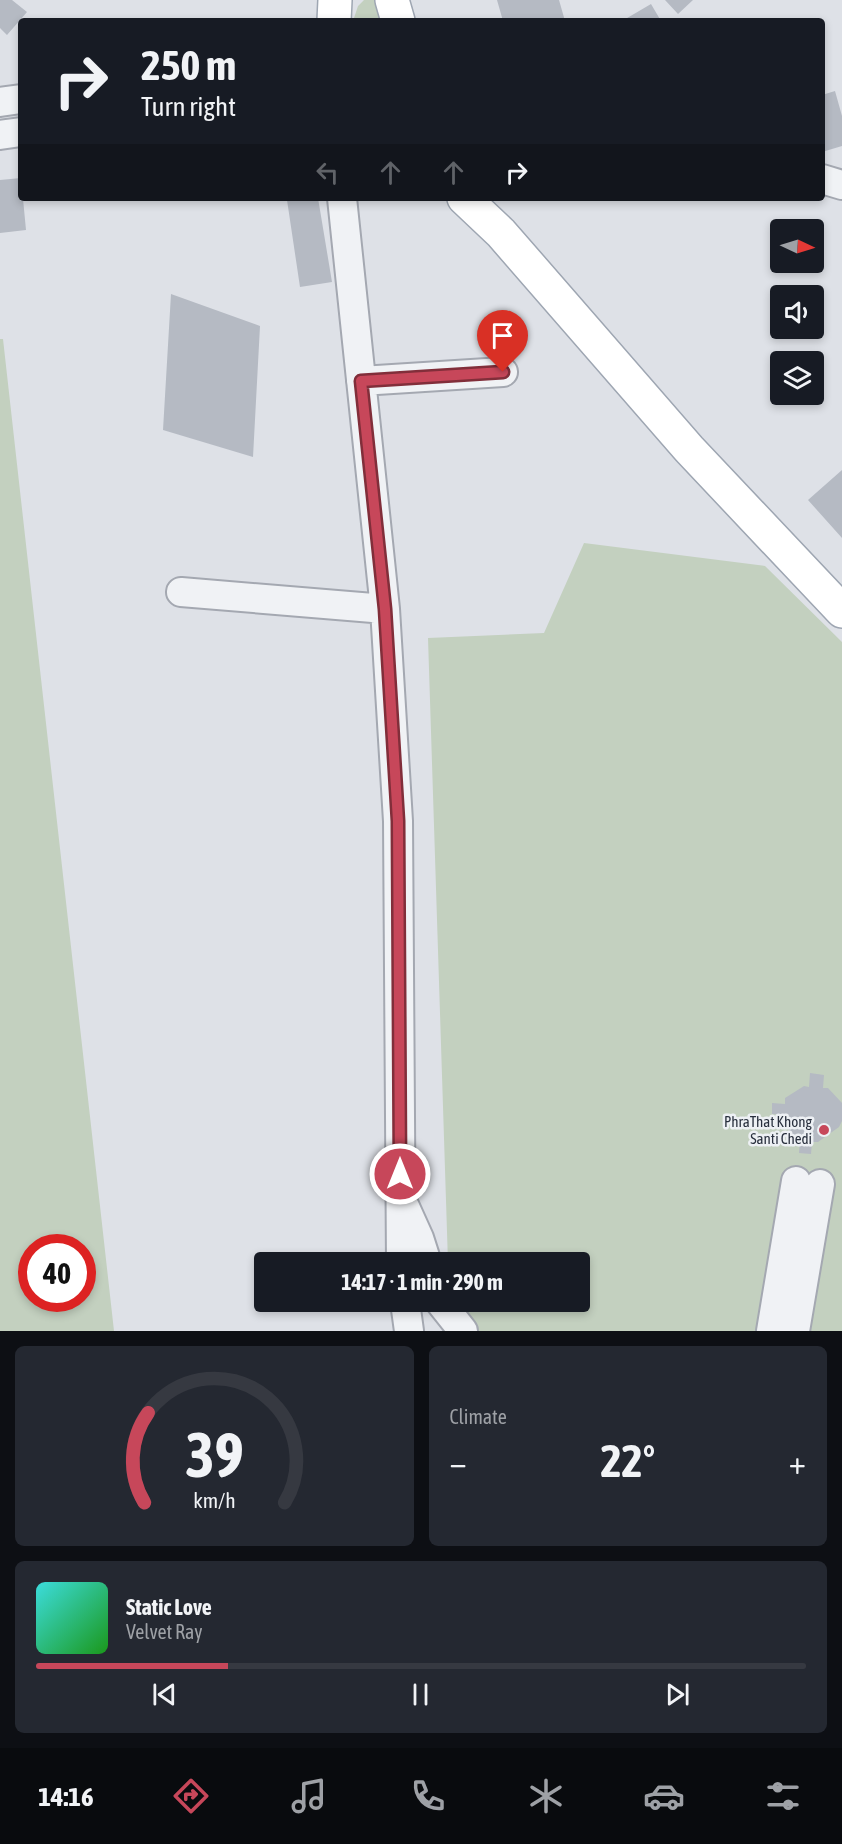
<!DOCTYPE html>
<meta charset="utf-8">
<style>
:root{--surface:#171b24;--page:#242831;--text:#f1f3f6;--muted:#9ea1a6;--line:#363941;--accent:#c7475a}
body{margin:0;font-family:"Asap Condensed",sans-serif;background:var(--page);color:var(--text);height:100vh;display:flex;flex-direction:column;font-size:22px;white-space:nowrap}
*{box-sizing:border-box;margin:0}
p{font-size:20px;color:var(--muted)}
.icon{flex:none;width:33px;height:33px;fill:none;stroke:currentColor;stroke-width:2;stroke-linecap:round;stroke-linejoin:round}
.map{position:relative;height:1331px;overflow:hidden}
.side{display:flex;flex-direction:column;gap:15px;padding:15px;background:#0d0f14;flex:1}
.side>*{flex:none}
.hud{position:absolute;left:18px;top:18px;width:807px;height:183px;border-radius:6px;box-shadow:0 3px 9px #0003;background:#171b24;color:var(--text);overflow:hidden}
.needle{width:39px;rotate:94deg}
.controls{position:absolute;left:770px;top:219px;display:grid;gap:12px}
.controls a{display:grid;place-items:center;width:54px;height:54px;border-radius:6px;background:var(--surface);box-shadow:0 3px 9px #0003;font-size:30px}
.speed{position:absolute;left:18px;top:1234px;display:flex;gap:12px;font-size:30px;font-weight:700;text-align:center}
.speed>*{display:grid;place-content:center;width:78px;height:78px;border-radius:50%;background:var(--surface);box-shadow:0 3px 9px #0003;line-height:1}
.speed .limit{border:9px solid #d22;background:#fff;color:#111}
.pin{position:absolute;display:grid;place-items:center;width:51px;height:51px;color:#fff;margin:-62px -26px;border-radius:50% 50% 50% 0;rotate:-45deg;box-shadow:0 0 6px #0007}
.pin .icon{rotate:45deg}
.me{position:absolute;width:66px;margin:-33px;rotate:0deg;stroke-linejoin:round;filter:drop-shadow(0 0 4px #0008)}
.turn{display:flex;align-items:center;gap:21px;height:126px;padding:0 24px;font-size:27px}
.turn .icon{width:78px;height:78px;stroke-width:2.5}
.turn b{display:block;font-size:42px;line-height:51px}
.lanes{display:flex;align-items:center;height:57px;padding:0 24px;background:#0003;justify-content:center;gap:30px;direction:ltr}
.lanes .off{opacity:.35}
.big{font-size:45px;font-weight:700;line-height:1.1}
.side .widget{flex:1;display:flex;flex-direction:column;justify-content:center;gap:9px;min-width:0;padding:0 21px;border-radius:9px;background:var(--page)}
.side .dial{align-items:center;gap:0}
.dial svg{height:156px;overflow:visible;fill:none;stroke:var(--line);stroke-width:7;stroke-linecap:round;text-anchor:middle}
.dial text{fill:var(--text);stroke:none}
.song{display:flex;align-items:center;gap:18px}
.cover{width:72px;height:72px;border-radius:9px;background:linear-gradient(135deg,hsl(180 70% 55%),hsl(120 70% 35%))}
.played{height:6px;border-radius:3px;background:linear-gradient(90deg,var(--accent) 25%,var(--line) 25%)}
.keys{display:flex;justify-content:space-around;direction:ltr}
.heat{display:flex;justify-content:space-between;align-items:center;font-size:33px;direction:ltr}
.side .tiles{flex:1;display:grid;gap:15px;grid-template-columns:1fr 1fr}
.widget:last-child{grid-column:span 2}
.trip{position:absolute;left:254px;top:1252px;width:336px;height:60px;border-radius:6px;background:var(--surface);box-shadow:0 3px 9px #0003;font-weight:700;line-height:60px;text-align:center}
.menu{display:flex;height:96px;justify-content:space-around;align-items:center;background:#090b0e;color:var(--muted)}
.menu .icon{width:42px;height:42px}
.menu .on{color:var(--accent)}
.menu b{font-size:27px;color:var(--text)}
.map>svg:first-child{display:block}
.green{fill:#c3d0bf;fill-rule:evenodd}
.building{fill:#b5bac3}
.lines{fill:none;stroke-linecap:round;stroke-linejoin:round}
.minor-casing{stroke:#a4a8b1;stroke-width:32}
.major-casing{stroke:#9ea6b2;stroke-width:36}
.minor{stroke:#f0f2f5;stroke-width:28}
.major{stroke:#fff;stroke-width:33}
.route-casing{stroke:#812e3a;stroke-width:15}
.route{stroke:#c7475a;stroke-width:10}
.poi-dot{fill:#c7475a;stroke:#edf0f4;stroke-width:2}
.labels{text-anchor:middle;dominant-baseline:central;stroke-width:5;stroke-linejoin:round;paint-order:stroke}
.poi-label{font-size:15px;fill:#282f3d;stroke:#edf0f4;text-anchor:end}
</style>
<div class="map">
<svg width="842" height="1331" viewBox="0 0 842 1331">
<rect width="100%" height="100%" fill="#dee1e7"/>
<path class="green" d="M364 0H376L388 21H353L358 6Z
M0 339H3L114 1331H0ZM32 1248H82V1299H32Z
M584 543 765 566 842 642V1331H451L450 1302H579V1263H448L428 638 544 633Z"/>
<path class="building" d="M0 0H12L27 12 7 35 0 28Z
M497 0H559L565 21H503Z
M665 0H693L678 14Z
M651 4 661 21H622Z
M835 91 842 116V146L822 152V95Z
M21 178 26 230 0 233V180Z
M297 198H318L332 282 300 287 287 200Z
M171 294 260 326 253 457 163 430Z
M842 470V538L808 500Z
M810 1073 824 1075 823 1088H828L842 1103V1121L839 1127 818 1142H812L811 1154 799 1153 800 1140H795L784 1122V1115L772 1114V1103L785 1104V1098L804 1086 809 1087Z"/>
<g class="lines">
<g class="minor-casing">
<path id="minor" d="M0 102 21 99
M0 135 21 132
M822 179 842 185
M342 198 385 609 398 821 401 1263
M361 381 503 372
M181 592 385 609
M405 1207 419 1238 427 1263
M405 1302 409 1331
M440 1302 463 1331
M771 1331 796 1181
M795 1331 820 1184"/>
</g>
<g class="major-casing">
<path id="major" d="M392 0 398 21
M334 21 335 0
M464 198 501 233 689 449 842 611"/>
</g>
<use href="#minor" class="minor"/>
<use href="#major" class="major"/>
</g>
<g class="lines">
<g class="route-casing">
<path id="route" d="M400 1174 398 821 385 609 361 381 503 372"/>
</g>
<use href="#route" class="route"/>
</g>
<circle class="poi-dot" cx="824" cy="1130" r="6"/>
<g class="labels">
<g class="poi-label">
<text x="812" y="1121">PhraThat Khong<tspan x="812" dy="17">Santi Chedi</tspan></text>
</g>
</g>
</svg>
<div class="controls">
<a><svg class="needle" viewBox="-14 -14 28 28"><path d="M0-13l5 13h-10z" fill="#e53935"/><path d="M0 13l5-13h-10z" fill="#9ea1a6"/></svg></a>
<a><svg class="icon" aria-label="sound" viewBox="0 0 24 24"><path d="M4 9h4l5-4v14l-5-4H4zM17 9q2 3 0 6"/></svg></a>
<a><svg class="icon" aria-label="layers" viewBox="0 0 24 24"><path d="M12 4l9 5-9 5-9-5zM3 14l9 5 9-5"/></svg></a>
</div>
<div class="speed"><div class="limit">40</div></div>
<div class="pin" style="left:503px;top:372px;background:#d93025"><svg class="icon" aria-label="arrive" viewBox="0 0 24 24"><path d="M6 21V4h12l-3 4 3 4H6"/></svg></div>
<svg class="me" style="left:400px;top:1174px" viewBox="-20 -20 40 40"><circle r="17" fill="#c7475a" stroke="#fff" stroke-width="3"/><path d="M0-11L8 9 0 5-8 9z" fill="#fff"/></svg>
<div class="trip">14:17 · 1 min · 290 m</div>
<div class="hud">
<div class="turn"><svg class="icon" aria-label="right" viewBox="0 0 24 24"><path d="M7 20v-9h11M14 6l5 5-5 5"/></svg><div><b>250 m</b>Turn right</div></div>
<div class="lanes"><svg class="icon off" aria-label="left" viewBox="0 0 24 24"><path d="M17 20v-9H6M10 6l-5 5 5 5"/></svg><svg class="icon off" aria-label="ahead" viewBox="0 0 24 24"><path d="M12 20V5M6 11l6-6 6 6"/></svg><svg class="icon off" aria-label="ahead" viewBox="0 0 24 24"><path d="M12 20V5M6 11l6-6 6 6"/></svg><svg class="icon" aria-label="right" viewBox="0 0 24 24"><path d="M7 20v-9h11M14 6l5 5-5 5"/></svg></div>
</div>
</div>
<section class="side">
<div class="tiles">
<div class="widget dial"><svg viewBox="0 0 100 80">
<path d="M14 69A42 42 0 1 1 86 69"/>
<path d="M14 69A42 42 0 0 1 16 23" stroke="#c7475a"/>
<text x="50" y="56" font-size="32" font-weight="700">39</text>
<text x="50" y="72" font-size="11">km/h</text>
</svg></div>
<div class="widget"><p>Climate</p>
<div class="heat"><a>−</a><b class="big">22°</b><a>+</a></div>
</div>
<div class="widget">
<div class="song"><i class="cover"></i><div><b>Static Love</b><p>Velvet Ray</p></div></div>
<div class="played"></div>
<div class="keys"><svg class="icon" aria-label="previous" viewBox="0 0 24 24"><path d="M18 5L8 12l10 7zM5 5v14"/></svg><svg class="icon" aria-label="pause" viewBox="0 0 24 24"><path d="M8 5v14M16 5v14"/></svg><svg class="icon" aria-label="next" viewBox="0 0 24 24"><path d="M6 5l10 7-10 7zM19 5v14"/></svg></div>
</div>
</div>
</section>
<nav class="menu">
<b>14:16</b>
<svg class="icon on" aria-label="directions" viewBox="0 0 24 24"><path d="M12 3l9 9-9 9-9-9zM9 14v-3h6M13 9l2 2-2 2"/></svg>
<svg class="icon" aria-label="music" viewBox="0 0 24 24"><path d="M9 18V5l10-2v13"/><circle cx="6" cy="18" r="3"/><circle cx="16" cy="16" r="3"/></svg>
<svg class="icon" aria-label="phone" viewBox="0 0 24 24"><path d="M5 4h4l2 5-3 2q2 4 5 5l2-3 5 2v4C11 20 4 13 5 4z"/></svg>
<svg class="icon" aria-label="climate" viewBox="0 0 24 24"><path d="M12 3v18M4 7l16 10M4 17L20 7"/></svg>
<svg class="icon" aria-label="car" viewBox="0 0 24 24"><path d="M5 17H2v-5l4-1 3-4h7l3 4 3 1v5h-3M9 17h6M6 11h13"/><circle cx="7" cy="17" r="2"/><circle cx="17" cy="17" r="2"/></svg>
<svg class="icon" aria-label="filters" viewBox="0 0 24 24"><path d="M4 7h16M4 17h16"/><circle cx="9" cy="7" r="2"/><circle cx="15" cy="17" r="2"/></svg>
</nav>
